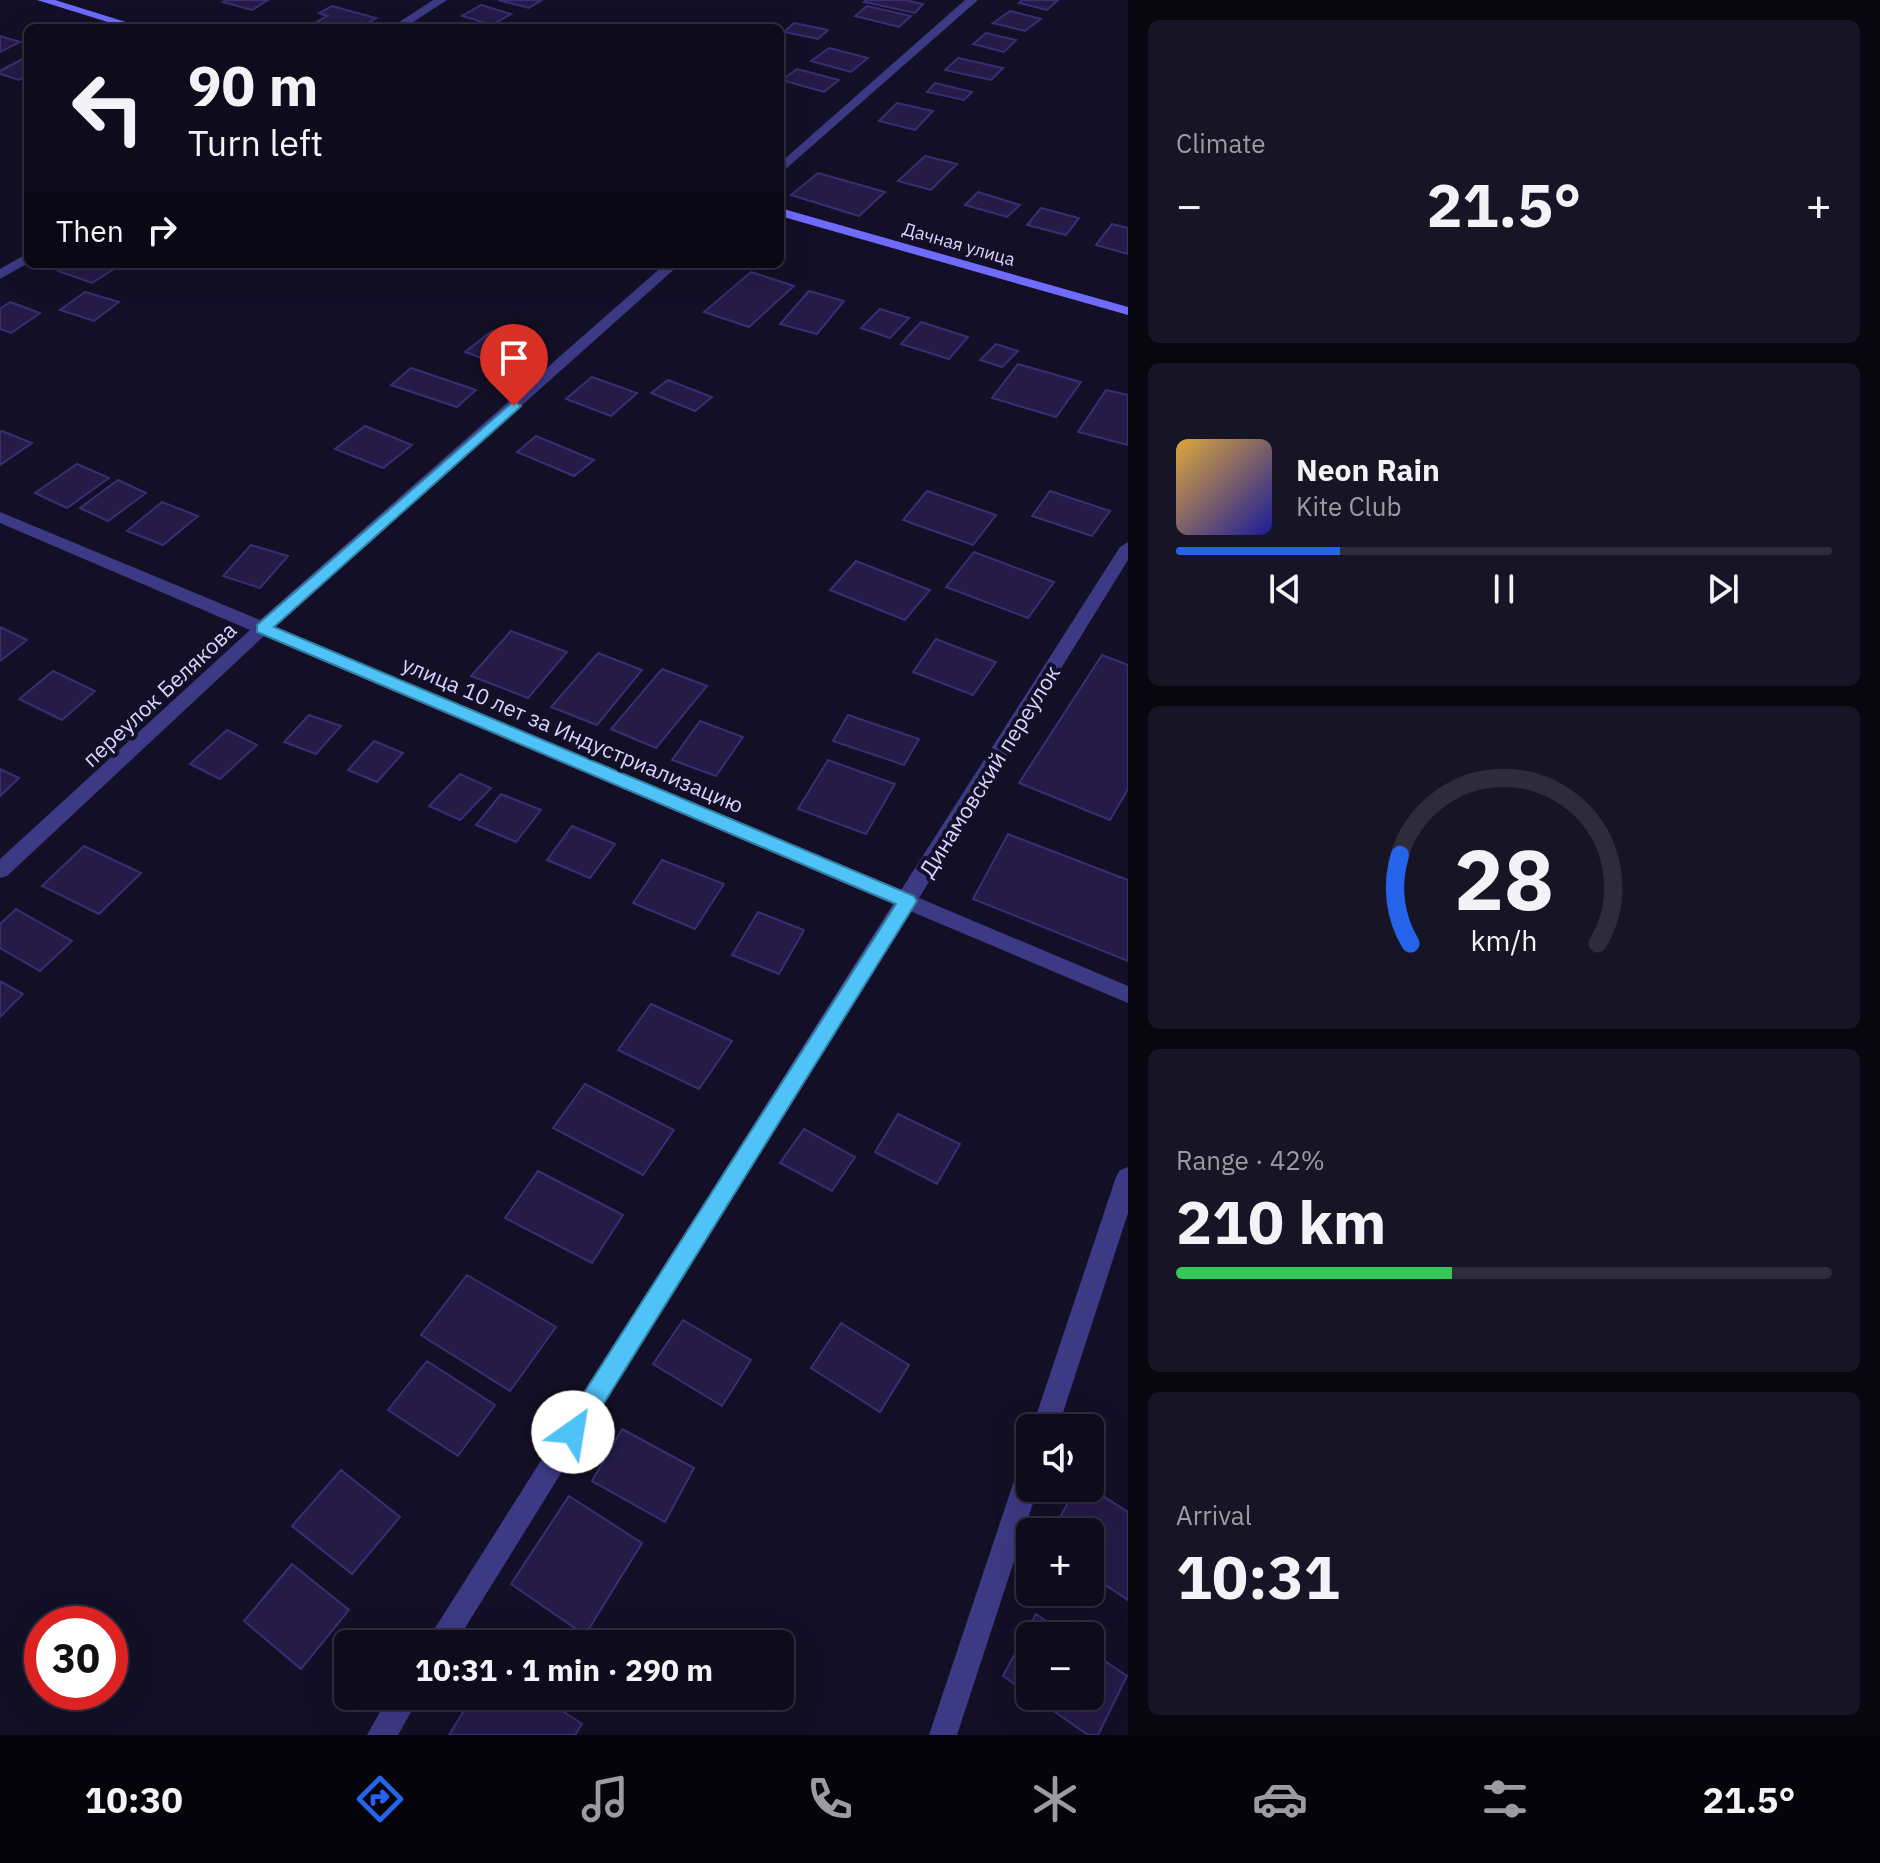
<!DOCTYPE html>
<meta charset="utf-8">
<style>
:root{--surface:#0e0b1c;--page:#171425;--text:#f1f3f6;--muted:#9b9ba3;--line:#2e2b3b;--accent:#2563eb}
body{margin:0;font-family:"IBM Plex Sans",sans-serif;background:var(--page);color:var(--text);height:100vh;display:flex;flex-direction:column;font-size:30px;white-space:nowrap}
*{box-sizing:border-box;margin:0}
p{font-size:26px;color:var(--muted)}
.icon{flex:none;width:44px;height:44px;fill:none;stroke:currentColor;stroke-width:2;stroke-linecap:round;stroke-linejoin:round}
.map{position:relative;flex:1;overflow:hidden}
.sheet{display:flex;flex-direction:column;gap:20px;padding:20px;background:#08060f;width:752px}
.sheet>*{flex:none}
.banner{position:absolute;left:24px;top:24px;width:760px;height:244px;border-radius:12px;box-shadow:0 8px 32px #0002,0 0 0 2px var(--line);background:#0e0b1c;color:var(--text);overflow:hidden}
.tools{position:absolute;left:1016px;top:1414px;display:grid;gap:16px}
.tools a{display:grid;place-items:center;width:88px;height:88px;border-radius:12px;background:var(--surface);box-shadow:0 8px 32px #0002,0 0 0 2px var(--line);font-size:40px}
.speed{position:absolute;left:24px;top:1606px;display:flex;gap:16px;font-size:40px;font-weight:700;text-align:center}
.speed>*{display:grid;place-content:center;width:104px;height:104px;border-radius:50%;background:var(--surface);box-shadow:0 8px 32px #0002,0 0 0 2px var(--line);line-height:1}
.speed .limit{border:12px solid #d22;background:#fff;color:#111}
.pin{position:absolute;display:grid;place-items:center;width:68px;height:68px;color:#fff;margin:-82px -34px;border-radius:50% 50% 50% 0;rotate:-45deg;box-shadow:0 0 8px #0007}
.pin .icon{rotate:45deg}
.me{position:absolute;width:88px;margin:-44px;rotate:32deg;stroke-linejoin:round;filter:drop-shadow(0 0 6px #0008)}
.turn{display:flex;align-items:center;gap:28px;height:168px;padding:0 32px;font-size:36px}
.turn .icon{width:104px;height:104px;stroke-width:2.5}
.turn b{display:block;font-size:56px;line-height:68px}
.then{display:flex;align-items:center;height:76px;padding:0 32px;background:#0003;gap:16px;font-size:30px}
.big{font-size:60px;font-weight:800;line-height:1.1}
.sheet .tile{flex:1;display:flex;flex-direction:column;justify-content:center;gap:12px;min-width:0;padding:0 28px;border-radius:12px;background:var(--page)}
.sheet .dial{align-items:center;gap:0}
.dial svg{height:208px;overflow:visible;fill:none;stroke:var(--line);stroke-width:7;stroke-linecap:round;text-anchor:middle}
.dial text{fill:var(--text);stroke:none}
.song{display:flex;align-items:center;gap:24px}
.cover{width:96px;height:96px;border-radius:12px;background:linear-gradient(135deg,hsl(40 70% 55%),hsl(240 70% 35%))}
.played{height:8px;border-radius:4px;background:linear-gradient(90deg,var(--accent) 25%,var(--line) 25%)}
.keys{display:flex;justify-content:space-around;direction:ltr}
.heat{display:flex;justify-content:space-between;align-items:center;font-size:44px;direction:ltr}
.charge{height:12px;border-radius:6px;background:linear-gradient(90deg,#34c759 42%,var(--line) 0)}
.trip{position:absolute;left:334px;top:1630px;width:460px;height:80px;border-radius:12px;background:var(--surface);box-shadow:0 8px 32px #0002,0 0 0 2px var(--line);font-weight:800;line-height:80px;text-align:center}
.tab-bar{display:flex;height:128px;justify-content:space-around;align-items:center;background:#06040b;color:var(--muted)}
.tab-bar .icon{width:56px;height:56px}
.tab-bar .on{color:var(--accent)}
.tab-bar b{font-size:36px;color:var(--text)}
main{display:flex;flex:1;min-height:0}
.map>svg:first-child{display:block}
.building{fill:#241b47;stroke:#3b2d73;stroke-width:2}
.lines{fill:none;stroke-linecap:round;stroke-linejoin:round}
.street{fill:#3d3a85;fill-rule:evenodd}
.secondary{fill:#6f6bff;fill-rule:evenodd}
.route{fill:#4fc3f7;stroke:#337fa1;stroke-width:2}
.labels{text-anchor:middle;dominant-baseline:central;stroke-width:8;stroke-linejoin:round;paint-order:stroke}
.far-street-label{font-size:18px;fill:#d9d4ff;stroke:#130f26}
.street-label{font-size:22px;fill:#d9d4ff;stroke:#130f26}
</style>
<main>
<div class="map">
<svg width="1128" height="1735" viewBox="0 0 1128 1735">
<rect width="100%" height="100%" fill="#130f26"/>
<path class="building" d="M226 0H268L252 10 223 2Z
M498 0H542L529 8Z
M866 0H905L923 4 915 13 864 2Z
M1022 0H1058L1047 10 1019 3Z
M481 5 511 14 492 25 462 16Z
M332 6 376 18 360 28H306L327 16 319 13Z
M867 6 911 16 899 27 855 16Z
M1010 11 1041 19 1025 31 993 23Z
M794 23 828 30 818 39 784 32Z
M986 33 1016 40 1004 52 973 44Z
M0 36 20 42 0 52Z
M829 48 868 58 851 72 811 61Z
M28 56V75L19 80 0 74V71Z
M958 58 1003 68 991 80 945 70Z
M797 69 839 80 824 92 782 80Z
M935 83 972 92 964 100 927 92Z
M897 103 933 111 915 130 879 121Z
M925 156 957 164 931 190 898 181Z
M818 173 885 192 859 216 791 195Z
M978 192 1020 205 1007 217 965 205Z
M1041 208 1079 218 1066 235 1027 225Z
M1112 224 1128 228V254L1096 245Z
M68 264H122L92 283 58 271Z
M751 272 794 286 749 327 704 312Z
M809 291 844 301 817 334 780 324Z
M85 292 119 302 94 321 60 310Z
M10 302 40 313 11 333 0 329V309Z
M880 309 909 318 890 338 861 328Z
M921 322 968 337 949 359 901 344Z
M492 331 529 345 503 366 465 352Z
M996 344 1018 351 1002 367 980 360Z
M1018 364 1081 382 1056 417 992 398Z
M411 368 476 390 457 407 391 385Z
M592 377 637 393 611 416 566 399Z
M668 380 712 397 695 411 651 393Z
M1106 390 1128 395V445L1078 432Z
M365 426 412 445 383 468 335 449Z
M2 431 32 443 0 465V432Z
M536 436 594 460 574 476 517 452Z
M77 464 109 478 67 508 35 493Z
M118 480 146 493 108 521 80 508Z
M927 491 996 515 973 545 903 520Z
M1050 491 1110 511 1092 536 1032 516Z
M162 502 198 516 163 545 127 531Z
M251 545 288 556 260 588 223 576Z
M974 552 1054 582 1028 618 946 587Z
M856 561 930 590 905 620 830 590Z
M0 627 27 640 0 661Z
M511 631 567 652 528 698 471 676Z
M936 639 996 662 973 695 913 672Z
M598 653 642 670 597 725 551 707Z
M1102 655 1128 665V789L1110 820 1019 783Z
M662 669 707 686 656 748 611 729Z
M53 671 95 691 62 720 19 699Z
M309 715 341 726 316 754 284 742Z
M848 715 919 739 904 765 833 741Z
M700 721 743 737 716 776 672 760Z
M227 730 257 745 220 779 190 764Z
M374 741 403 753 377 782 348 770Z
M828 760 895 784 866 834 798 809Z
M0 769 19 778 0 796Z
M460 774 491 788 460 820 429 806Z
M501 794 541 810 516 842 476 825Z
M572 826 615 844 590 878 547 860Z
M1008 834 1128 880V961L973 899Z
M84 846 141 873 99 914 42 886Z
M662 860 724 884 695 929 633 903Z
M16 909 72 941 40 971 0 948V924Z
M758 912 804 930 779 974 732 955Z
M0 981 23 994 0 1017Z
M651 1004 732 1041 699 1089 618 1050Z
M585 1084 674 1130 643 1175 553 1128Z
M898 1114 960 1144 937 1184 875 1152Z
M804 1129 855 1157 832 1191 780 1163Z
M538 1171 623 1215 592 1263 505 1218Z
M467 1275 556 1327 510 1391 421 1335Z
M683 1320 751 1360 722 1406 653 1364Z
M841 1323 909 1365 880 1412 811 1368Z
M427 1361 495 1405 458 1456 388 1410Z
M622 1429 694 1468 665 1522 592 1481Z
M341 1470 400 1517 352 1574 292 1526Z
M1076 1488H1090L1128 1512V1600L1090 1575V1532H1052Z
M569 1496 642 1543 585 1635 511 1584Z
M292 1564 349 1610 301 1669 244 1621Z
M1036 1614 1068 1636H1030V1695L1003 1676Z
M1090 1651 1127 1676 1098 1735H1088L1032 1696H1090Z
M473 1696H540L582 1724 575 1735H449Z"/>
<g class="lines">
<path class="street" d="M433 0H447L404 28H390Z
M965 0H978L780 174V163Z
M28 253V263L0 279V269Z
M665 264H680L274 627 901 890 1120 547 1128 542V560L919 898 1128 986V1003L910 911 455 1644H425L893 904 264 636 7 876 0 878V859L250 630 0 523V512L260 620Z
M1128 1167V1213L1058 1428H1032L1116 1177 1120 1170Z
M1030 1459V1488H1038L957 1735H929L1017 1472 1021 1463Z
M389 1696H420L398 1735H367Z"/>
<path class="secondary" d="M37 0H55L145 28H127Z
M780 208 1128 307V315L780 216Z"/>
</g>
<path class="route" d="M514 401 521 406 518 409 274 627 914 896 917 901 581 1440 573 1443 564 1440 561 1432 564 1424 896 904 257 632V625Z"/>
<g class="labels">
<g class="far-street-label">
<text transform="translate(959 244) rotate(16)">Дачная улица</text>
</g>
<g class="street-label">
<text transform="translate(159 694) rotate(-43)">переулок Белякова</text>
<text transform="translate(573 734) rotate(23)">улица 10 лет за Индустриализацию</text>
<text transform="translate(989 771) rotate(-58)">Динамовский переулок</text>
</g>
</g>
</svg>
<div class="tools">
<a><svg class="icon" aria-label="sound" viewBox="0 0 24 24"><path d="M4 9h4l5-4v14l-5-4H4zM17 9q2 3 0 6"/></svg></a>
<a>+</a>
<a>−</a>
</div>
<div class="speed"><div class="limit">30</div></div>
<div class="pin" style="left:514px;top:406px;background:#d93025"><svg class="icon" aria-label="arrive" viewBox="0 0 24 24"><path d="M6 21V4h12l-3 4 3 4H6"/></svg></div>
<svg class="me" style="left:573px;top:1432px" viewBox="-20 -20 40 40"><circle r="19" fill="#fff"/><path d="M0-13L10 11 0 6-10 11z" fill="#4fc3f7"/></svg>
<div class="trip">10:31 · 1 min · 290 m</div>
<div class="banner">
<div class="turn"><svg class="icon" aria-label="left" viewBox="0 0 24 24"><path d="M17 20v-9H6M10 6l-5 5 5 5"/></svg><div><b>90 m</b>Turn left</div></div>
<div class="then">Then<svg class="icon" aria-label="right" viewBox="0 0 24 24"><path d="M7 20v-9h11M14 6l5 5-5 5"/></svg></div>
</div>
</div>
<section class="sheet">
<div class="tile"><p>Climate</p>
<div class="heat"><a>−</a><b class="big">21.5°</b><a>+</a></div>
</div>
<div class="tile">
<div class="song"><i class="cover"></i><div><b>Neon Rain</b><p>Kite Club</p></div></div>
<div class="played"></div>
<div class="keys"><svg class="icon" aria-label="previous" viewBox="0 0 24 24"><path d="M18 5L8 12l10 7zM5 5v14"/></svg><svg class="icon" aria-label="pause" viewBox="0 0 24 24"><path d="M8 5v14M16 5v14"/></svg><svg class="icon" aria-label="next" viewBox="0 0 24 24"><path d="M6 5l10 7-10 7zM19 5v14"/></svg></div>
</div>
<div class="tile dial"><svg viewBox="0 0 100 80">
<path d="M14 69A42 42 0 1 1 86 69"/>
<path d="M14 69A42 42 0 0 1 10 35" stroke="#2563eb"/>
<text x="50" y="56" font-size="32" font-weight="700">28</text>
<text x="50" y="72" font-size="11">km/h</text>
</svg></div>
<div class="tile"><p>Range · 42%</p><b class="big">210 km</b><div class="charge"></div></div>
<div class="tile"><p>Arrival</p><b class="big">10:31</b></div>
</section>
</main>
<nav class="tab-bar">
<b>10:30</b>
<svg class="icon on" aria-label="directions" viewBox="0 0 24 24"><path d="M12 3l9 9-9 9-9-9zM9 14v-3h6M13 9l2 2-2 2"/></svg>
<svg class="icon" aria-label="music" viewBox="0 0 24 24"><path d="M9 18V5l10-2v13"/><circle cx="6" cy="18" r="3"/><circle cx="16" cy="16" r="3"/></svg>
<svg class="icon" aria-label="phone" viewBox="0 0 24 24"><path d="M5 4h4l2 5-3 2q2 4 5 5l2-3 5 2v4C11 20 4 13 5 4z"/></svg>
<svg class="icon" aria-label="climate" viewBox="0 0 24 24"><path d="M12 3v18M4 7l16 10M4 17L20 7"/></svg>
<svg class="icon" aria-label="car" viewBox="0 0 24 24"><path d="M5 17H2v-5l4-1 3-4h7l3 4 3 1v5h-3M9 17h6M6 11h13"/><circle cx="7" cy="17" r="2"/><circle cx="17" cy="17" r="2"/></svg>
<svg class="icon" aria-label="filters" viewBox="0 0 24 24"><path d="M4 7h16M4 17h16"/><circle cx="9" cy="7" r="2"/><circle cx="15" cy="17" r="2"/></svg>
<b>21.5°</b>
</nav>
